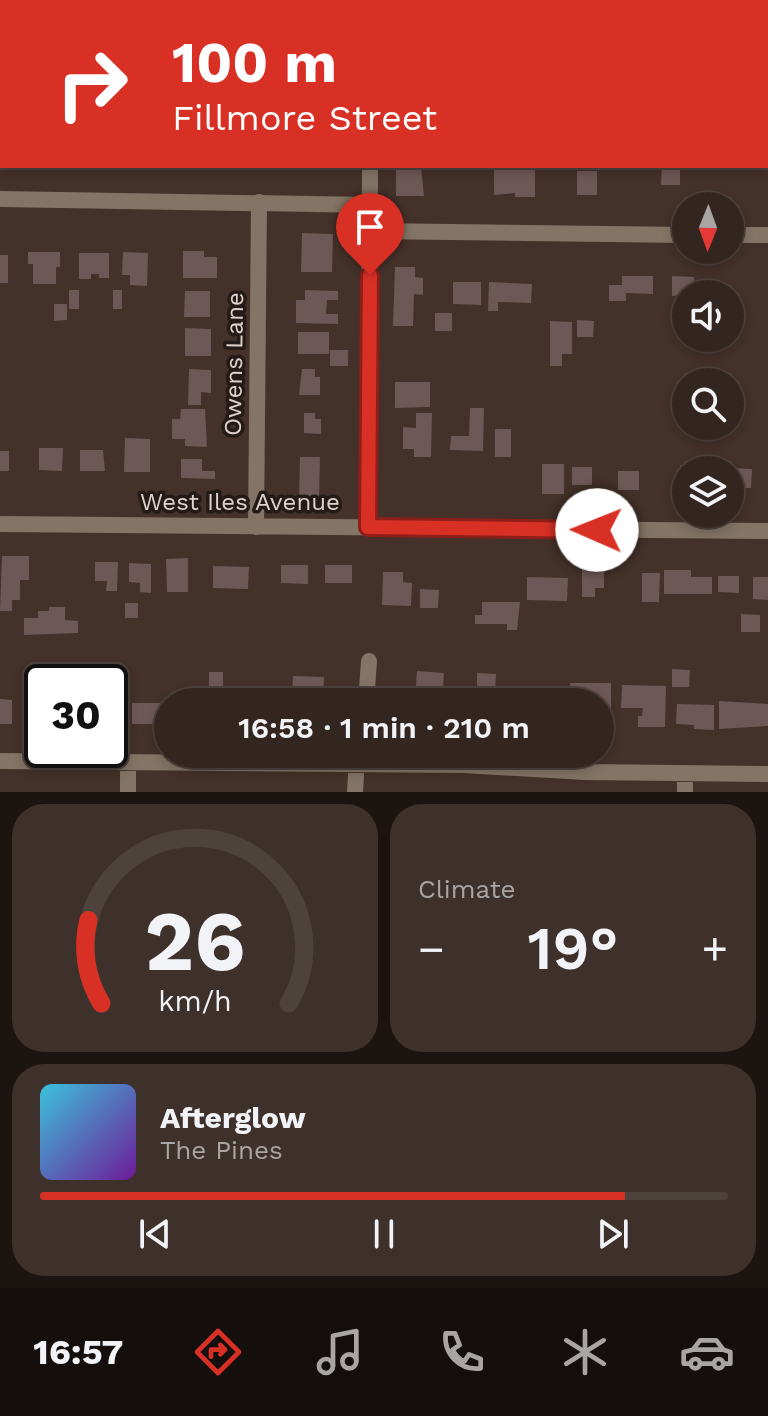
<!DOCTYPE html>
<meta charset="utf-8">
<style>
:root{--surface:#33251f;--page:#3e312c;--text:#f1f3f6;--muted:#a9a5a4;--line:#4e423d;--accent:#d93025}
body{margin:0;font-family:"Work Sans",sans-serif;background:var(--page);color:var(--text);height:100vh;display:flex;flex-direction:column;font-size:30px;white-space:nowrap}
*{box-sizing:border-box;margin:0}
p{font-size:26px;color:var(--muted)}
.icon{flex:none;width:44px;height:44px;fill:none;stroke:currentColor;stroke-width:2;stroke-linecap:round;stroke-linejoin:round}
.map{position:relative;height:792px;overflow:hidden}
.panel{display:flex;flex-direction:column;gap:12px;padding:12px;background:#1c1411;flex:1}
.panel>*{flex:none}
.banner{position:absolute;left:0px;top:0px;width:768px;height:168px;box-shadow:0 4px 12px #0003,0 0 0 2px var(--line);background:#d93025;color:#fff;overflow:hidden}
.needle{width:52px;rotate:181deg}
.controls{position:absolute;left:672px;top:192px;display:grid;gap:16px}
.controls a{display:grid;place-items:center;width:72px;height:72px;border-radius:50%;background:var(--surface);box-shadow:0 4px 12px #0003,0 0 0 2px var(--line);font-size:40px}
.speed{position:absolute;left:24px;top:664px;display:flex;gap:16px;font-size:40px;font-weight:700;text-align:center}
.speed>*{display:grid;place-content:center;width:104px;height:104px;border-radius:50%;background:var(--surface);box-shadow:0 4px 12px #0003,0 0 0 2px var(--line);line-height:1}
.speed .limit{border:4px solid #111;border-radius:12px;background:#fff;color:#111}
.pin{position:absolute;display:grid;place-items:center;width:68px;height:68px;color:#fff;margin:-82px -34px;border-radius:50% 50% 50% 0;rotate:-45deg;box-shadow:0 0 8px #0007}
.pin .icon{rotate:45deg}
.me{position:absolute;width:88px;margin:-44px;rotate:271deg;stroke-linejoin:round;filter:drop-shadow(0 0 6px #0008)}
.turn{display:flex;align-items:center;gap:28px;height:168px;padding:0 40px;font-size:36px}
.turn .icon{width:104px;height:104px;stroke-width:2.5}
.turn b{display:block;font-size:56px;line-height:68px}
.big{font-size:60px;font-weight:600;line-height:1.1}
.panel .tile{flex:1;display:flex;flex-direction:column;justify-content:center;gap:12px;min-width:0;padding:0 28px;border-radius:32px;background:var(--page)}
.panel .dial{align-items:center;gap:0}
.dial svg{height:208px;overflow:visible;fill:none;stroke:var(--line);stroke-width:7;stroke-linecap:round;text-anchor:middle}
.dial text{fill:var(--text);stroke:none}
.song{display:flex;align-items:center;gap:24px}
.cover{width:96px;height:96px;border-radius:12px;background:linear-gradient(135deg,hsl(190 70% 55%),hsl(280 70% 35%))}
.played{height:8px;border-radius:4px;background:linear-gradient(90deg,var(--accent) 85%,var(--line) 85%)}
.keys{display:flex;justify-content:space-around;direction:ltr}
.heat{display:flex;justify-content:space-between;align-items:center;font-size:44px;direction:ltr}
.panel .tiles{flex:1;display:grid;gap:12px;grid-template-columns:1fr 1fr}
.tile:last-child{grid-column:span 2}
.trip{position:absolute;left:154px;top:688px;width:460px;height:80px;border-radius:40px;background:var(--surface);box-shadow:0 4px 12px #0003,0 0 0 2px var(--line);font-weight:600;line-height:80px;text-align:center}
.tabs{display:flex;height:128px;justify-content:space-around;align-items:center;background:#140f0c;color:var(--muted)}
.tabs .icon{width:56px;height:56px}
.tabs .active{color:var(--accent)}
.tabs b{font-size:36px;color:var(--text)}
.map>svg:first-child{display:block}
.building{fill:#6e5757}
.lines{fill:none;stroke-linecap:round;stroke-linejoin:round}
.street{stroke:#837465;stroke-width:16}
.route-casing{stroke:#8d1f18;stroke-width:20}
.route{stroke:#d93025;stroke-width:14}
.labels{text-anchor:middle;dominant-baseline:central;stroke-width:7;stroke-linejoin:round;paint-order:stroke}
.street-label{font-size:24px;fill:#ddd1cc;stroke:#241b18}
</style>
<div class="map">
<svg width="768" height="792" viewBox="0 0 768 792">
<rect width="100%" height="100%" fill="#443129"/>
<path class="building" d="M396 166H421L424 196H396Z
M494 166H535V197H515V193L494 195Z
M662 166H680V185H661Z
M577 171H597V195H577Z
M302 233 333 234 332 272H301Z
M183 251H204V257H217V278H183Z
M28 252H60V267H56V284H33V264H28Z
M123 252 148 253 147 286 130 285V275H122Z
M79 253H109V278H99V274H91V279H79Z
M0 255H8V283H0Z
M395 267H415V277L423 278V295L414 294 413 326H393Z
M622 276H653V294L626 293V301H609V285H622Z
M672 276 694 277V282H702L703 294 672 296Z
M453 282H481V305L453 304Z
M489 282 532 284 531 303 498 302V311H488Z
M69 290H79V309H69Z
M113 290H122V309H113Z
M305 290 338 291V300H327L326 314H338V324L296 323V300H305Z
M185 291H210V317H184Z
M54 304H67V320L54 321Z
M435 313H452V331H435Z
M577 320 594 321 593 337H577Z
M550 321 572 322V354H562V366H550Z
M185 328 211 329V356H185Z
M298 332H329V354H298Z
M330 350H348V366H330Z
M189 369 211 370V393L201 392V405H188Z
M302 369H315V377H320V395H299Z
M395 382H430V407L395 408Z
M470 408H484L483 451 450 450 451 436H469Z
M181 409H205L207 447 185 446V439H172V419H180Z
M304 413H315V419H321V434L304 433Z
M416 413H432L431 457H414V449H403V427L416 428Z
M495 429H511V457H495Z
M125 438 150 439V472H124Z
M39 448H63L62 471 39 470Z
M80 450H103L105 471H80Z
M0 451H9V471H0Z
M300 457H320L319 497H299Z
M181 459H202V471H215V479L181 478Z
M542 464H564V494H542Z
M680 465H701V470H686V491H679Z
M572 467H592V485H572Z
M730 468 752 469 751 488H730Z
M618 471H639V490H618Z
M2 556H29V580H20V600H12V611H0Z
M188 558V592H167L166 559Z
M95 562H118L117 591H106L107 581H95Z
M129 563 151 564V593L140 592V583L129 582Z
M281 565H308V584L281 583Z
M325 565H352V583H325Z
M582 565H604V588H595V597H582Z
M213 566 249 567 248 589 213 588Z
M664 570H691V577H712V594H664Z
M383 572H403V582L412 583 411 606 382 605Z
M642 573H660L659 602H642Z
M718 576H739V593L718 592Z
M527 577 568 578 567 601 527 600Z
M753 577H768V600L753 599Z
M420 589 439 590 438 608H420Z
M482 602H520L517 630H507V624H475V615H482Z
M125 603H138V618H125Z
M49 607H65V620L78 621V633L24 635V618H38V611H49Z
M741 614 760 615V632H741Z
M672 669 690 670 689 687H672Z
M417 671 444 673 442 702H411V698L415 699Z
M209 672H223V702H186V695H209Z
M477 673 496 674 495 693 506 694V702H467V693H477Z
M293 676 324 677 323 702H292Z
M570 683H611V725H600V702H570Z
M622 685 666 686 665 727H638V716H642L643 708H621Z
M532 688H559L558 702H517V690L532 691Z
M246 692 264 693V702H246Z
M32 698H42V721H31Z
M0 699 12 700V724H0Z
M110 700H117V725H110Z
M719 701 768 704V726L719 729Z
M132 703H167V724H132Z
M677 704 714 705V730L694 729V725L676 724Z"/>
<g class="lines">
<path class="street" d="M369 0V2
M0 199 370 205
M371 231 686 235
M730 235H768
M0 524 768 531
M256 527 259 202
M368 527 370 166
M366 702 369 661
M0 761 463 765 585 772 768 774
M685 773V792
M128 792V762
M355 792 357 756"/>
</g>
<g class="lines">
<g class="route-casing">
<path id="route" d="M370 275 368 527 597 530"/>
</g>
<use href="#route" class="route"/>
</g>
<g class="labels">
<g class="street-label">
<text transform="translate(234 364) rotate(-89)">Owens Lane</text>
<text x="240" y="502">West Iles Avenue</text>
</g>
</g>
</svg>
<div class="controls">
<a><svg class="needle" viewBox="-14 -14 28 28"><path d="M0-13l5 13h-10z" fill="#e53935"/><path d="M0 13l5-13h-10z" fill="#a9a5a4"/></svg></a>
<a><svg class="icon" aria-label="sound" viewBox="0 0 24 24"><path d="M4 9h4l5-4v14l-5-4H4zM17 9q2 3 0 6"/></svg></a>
<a><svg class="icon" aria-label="search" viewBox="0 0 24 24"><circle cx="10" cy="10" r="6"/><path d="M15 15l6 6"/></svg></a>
<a><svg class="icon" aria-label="layers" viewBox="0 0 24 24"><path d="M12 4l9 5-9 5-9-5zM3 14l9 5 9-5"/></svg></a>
</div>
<div class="speed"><div class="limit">30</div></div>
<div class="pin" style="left:370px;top:275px;background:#d93025"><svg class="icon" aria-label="arrive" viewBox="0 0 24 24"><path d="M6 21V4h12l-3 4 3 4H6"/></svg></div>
<svg class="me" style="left:597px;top:530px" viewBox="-20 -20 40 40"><circle r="19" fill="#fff"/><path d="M0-13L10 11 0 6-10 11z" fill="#d93025"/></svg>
<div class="trip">16:58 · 1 min · 210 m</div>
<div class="banner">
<div class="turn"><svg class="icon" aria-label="right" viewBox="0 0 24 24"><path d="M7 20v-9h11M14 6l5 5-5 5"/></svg><div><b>100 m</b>Fillmore Street</div></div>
</div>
</div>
<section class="panel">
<div class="tiles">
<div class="tile dial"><svg viewBox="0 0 100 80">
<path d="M14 69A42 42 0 1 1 86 69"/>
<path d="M14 69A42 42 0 0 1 9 37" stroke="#d93025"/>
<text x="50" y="56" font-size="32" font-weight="700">26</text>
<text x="50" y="72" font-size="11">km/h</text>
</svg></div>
<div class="tile"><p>Climate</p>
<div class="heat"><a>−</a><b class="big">19°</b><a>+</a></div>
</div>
<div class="tile">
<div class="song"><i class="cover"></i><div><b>Afterglow</b><p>The Pines</p></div></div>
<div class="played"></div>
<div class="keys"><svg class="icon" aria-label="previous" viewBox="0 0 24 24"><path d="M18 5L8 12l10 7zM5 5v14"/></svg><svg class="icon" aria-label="pause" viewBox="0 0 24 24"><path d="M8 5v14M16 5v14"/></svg><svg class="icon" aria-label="next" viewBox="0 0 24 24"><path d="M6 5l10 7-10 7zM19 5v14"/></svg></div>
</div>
</div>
</section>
<nav class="tabs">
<b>16:57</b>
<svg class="icon active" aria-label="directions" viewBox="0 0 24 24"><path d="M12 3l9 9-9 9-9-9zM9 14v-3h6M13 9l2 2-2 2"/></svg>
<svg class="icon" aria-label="music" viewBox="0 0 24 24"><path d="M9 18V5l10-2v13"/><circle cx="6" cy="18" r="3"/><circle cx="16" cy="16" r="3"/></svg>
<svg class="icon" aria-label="phone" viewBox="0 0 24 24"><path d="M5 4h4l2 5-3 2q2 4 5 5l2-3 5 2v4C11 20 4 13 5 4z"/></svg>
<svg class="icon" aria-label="climate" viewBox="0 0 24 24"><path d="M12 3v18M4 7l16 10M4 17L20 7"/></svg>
<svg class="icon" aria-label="car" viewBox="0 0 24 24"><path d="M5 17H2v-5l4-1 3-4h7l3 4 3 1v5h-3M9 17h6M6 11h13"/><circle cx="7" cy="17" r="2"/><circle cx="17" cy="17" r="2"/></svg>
</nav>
